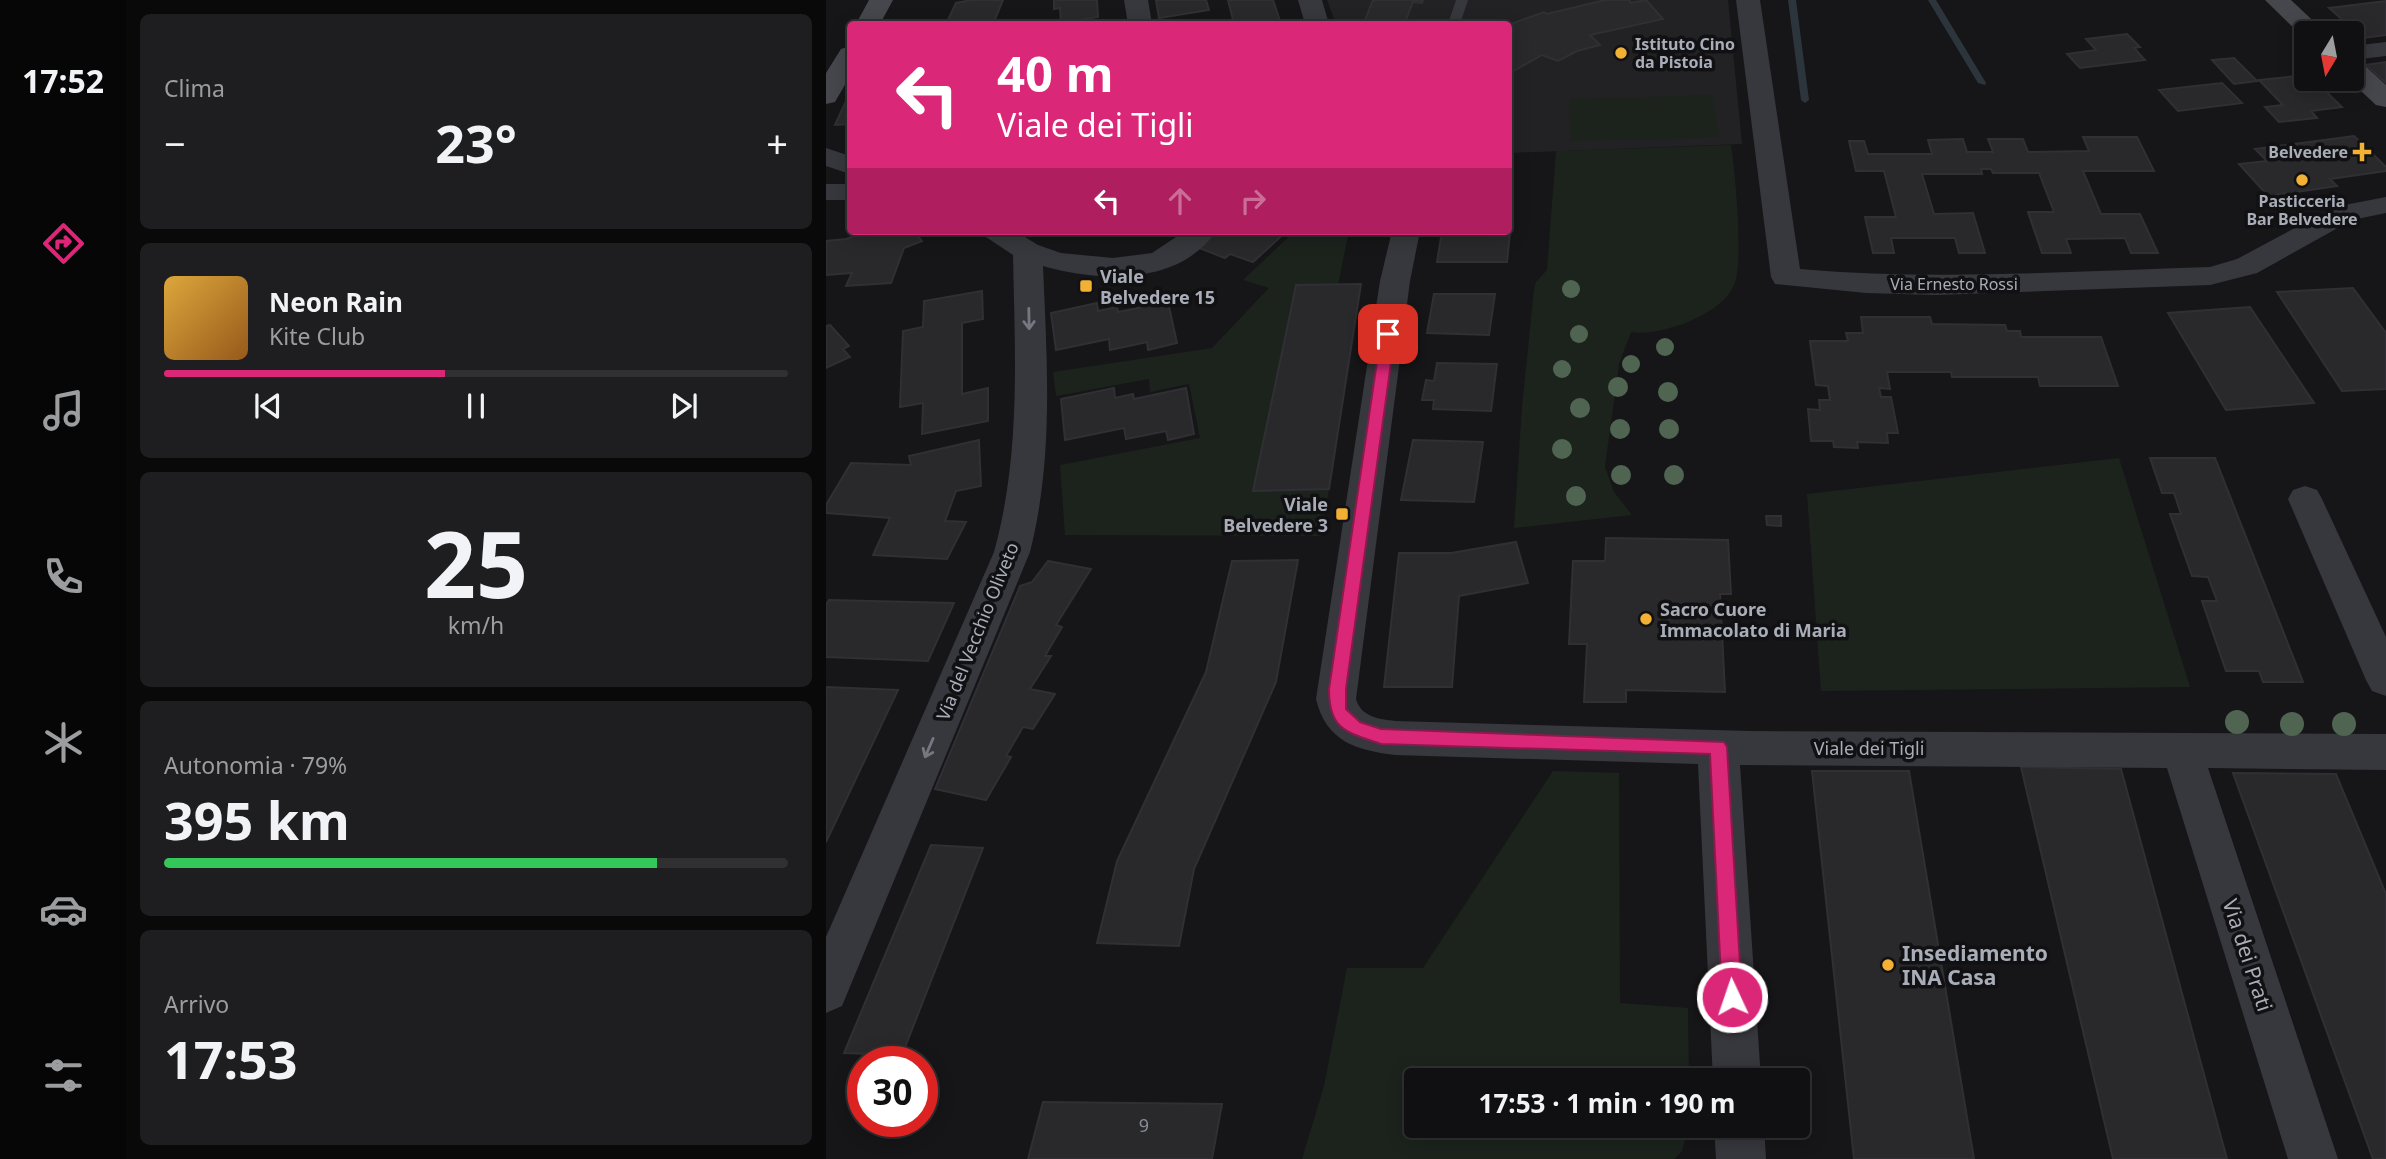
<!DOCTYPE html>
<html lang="it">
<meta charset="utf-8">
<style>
:root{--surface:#101012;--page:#1e1e20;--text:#f1f3f6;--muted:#9c9d9f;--line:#303032;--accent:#db2777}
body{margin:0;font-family:"Noto Sans",sans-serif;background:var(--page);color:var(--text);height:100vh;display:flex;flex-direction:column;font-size:26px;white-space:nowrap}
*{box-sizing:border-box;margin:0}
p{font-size:23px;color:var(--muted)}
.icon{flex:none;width:38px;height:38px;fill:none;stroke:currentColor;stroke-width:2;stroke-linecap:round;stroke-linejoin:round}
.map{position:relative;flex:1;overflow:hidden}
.side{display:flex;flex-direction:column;gap:14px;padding:14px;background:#09090a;width:700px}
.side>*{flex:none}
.top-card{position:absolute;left:21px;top:21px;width:665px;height:214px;border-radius:7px;box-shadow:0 4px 18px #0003,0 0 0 2px var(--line);background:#db2777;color:#fff;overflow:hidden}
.needle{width:46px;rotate:190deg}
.fabs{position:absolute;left:1468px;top:21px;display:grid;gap:14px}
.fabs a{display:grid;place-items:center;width:70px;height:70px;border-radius:7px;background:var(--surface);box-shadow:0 4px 18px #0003,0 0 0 2px var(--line);font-size:35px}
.speed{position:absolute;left:21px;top:1046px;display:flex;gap:14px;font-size:35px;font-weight:700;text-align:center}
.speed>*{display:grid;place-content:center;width:91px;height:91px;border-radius:50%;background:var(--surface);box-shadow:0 4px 18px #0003,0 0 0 2px var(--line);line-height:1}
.speed .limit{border:10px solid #d22;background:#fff;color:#111}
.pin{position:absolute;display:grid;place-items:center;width:60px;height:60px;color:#fff;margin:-30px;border-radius:14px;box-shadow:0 4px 10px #0006}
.me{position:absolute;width:77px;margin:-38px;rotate:357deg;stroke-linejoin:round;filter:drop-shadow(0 0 5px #0008)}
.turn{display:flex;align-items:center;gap:24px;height:147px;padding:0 35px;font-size:32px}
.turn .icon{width:91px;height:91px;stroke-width:2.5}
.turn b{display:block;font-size:49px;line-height:60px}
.lanes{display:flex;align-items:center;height:66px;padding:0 35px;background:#0003;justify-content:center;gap:35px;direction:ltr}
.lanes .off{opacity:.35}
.big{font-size:52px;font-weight:700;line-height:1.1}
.side .card{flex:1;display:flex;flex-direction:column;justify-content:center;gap:10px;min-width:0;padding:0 24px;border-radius:10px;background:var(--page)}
.side .dial{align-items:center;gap:0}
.dial b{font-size:91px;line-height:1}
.song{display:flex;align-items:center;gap:21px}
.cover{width:84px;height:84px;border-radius:10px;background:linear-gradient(135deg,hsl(40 70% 55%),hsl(30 70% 35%))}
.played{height:7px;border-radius:4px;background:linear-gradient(90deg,var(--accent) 45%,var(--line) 45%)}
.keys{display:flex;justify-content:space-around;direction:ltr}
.heat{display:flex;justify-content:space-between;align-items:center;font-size:38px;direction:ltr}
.charge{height:10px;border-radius:5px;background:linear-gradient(90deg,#34c759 79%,var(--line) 0)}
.trip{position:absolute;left:578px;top:1068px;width:406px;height:70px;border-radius:7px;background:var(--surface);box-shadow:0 4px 18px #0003,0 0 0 2px var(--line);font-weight:700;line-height:70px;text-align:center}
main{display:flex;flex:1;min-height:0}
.dock{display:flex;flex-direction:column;width:126px;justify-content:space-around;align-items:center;background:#060607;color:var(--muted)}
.dock .icon{width:49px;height:49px}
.dock .selected{color:var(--accent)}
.dock b{font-size:32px;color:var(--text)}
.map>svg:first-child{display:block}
.built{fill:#222225}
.green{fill:#1c231d}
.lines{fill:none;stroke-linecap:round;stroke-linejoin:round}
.stream{fill:#2c353c;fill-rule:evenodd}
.building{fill:#29292c;stroke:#303034;stroke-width:2}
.lane{fill:#37383d;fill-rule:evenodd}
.street{fill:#37383d;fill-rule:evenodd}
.secondary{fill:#45474d;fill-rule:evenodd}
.tree{fill:#506452}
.oneway{stroke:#757881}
.route{fill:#db2777;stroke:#8e194d;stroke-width:2}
.poi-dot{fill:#f2b134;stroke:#111113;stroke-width:2.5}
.labels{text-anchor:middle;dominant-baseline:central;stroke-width:7;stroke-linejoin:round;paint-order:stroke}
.far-poi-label{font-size:16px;font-weight:bold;fill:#a8adb8;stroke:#111113;text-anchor:start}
.far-street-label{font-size:16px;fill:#a8adb8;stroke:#111113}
.poi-label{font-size:18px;font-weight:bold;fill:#a8adb8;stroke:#111113;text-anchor:start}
.street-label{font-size:18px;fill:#a8adb8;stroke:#111113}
.near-number-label{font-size:18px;fill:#888b94}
.near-poi-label{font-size:21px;font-weight:bold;fill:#a8adb8;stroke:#111113;text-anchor:start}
.near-street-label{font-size:21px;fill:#a8adb8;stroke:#111113}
</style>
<main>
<nav class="dock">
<b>17:52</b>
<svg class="icon selected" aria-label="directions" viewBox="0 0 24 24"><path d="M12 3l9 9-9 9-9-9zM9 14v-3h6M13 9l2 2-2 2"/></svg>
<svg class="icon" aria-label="music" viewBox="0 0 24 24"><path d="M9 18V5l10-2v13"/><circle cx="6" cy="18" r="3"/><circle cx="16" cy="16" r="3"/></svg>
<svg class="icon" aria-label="phone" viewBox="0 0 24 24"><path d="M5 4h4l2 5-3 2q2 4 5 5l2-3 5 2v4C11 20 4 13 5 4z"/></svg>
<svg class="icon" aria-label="climate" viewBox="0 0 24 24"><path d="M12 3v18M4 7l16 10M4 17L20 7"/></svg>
<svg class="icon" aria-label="car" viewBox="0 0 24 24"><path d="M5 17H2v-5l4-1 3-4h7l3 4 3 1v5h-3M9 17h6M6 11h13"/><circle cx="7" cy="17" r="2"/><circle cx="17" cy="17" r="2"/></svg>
<svg class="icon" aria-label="filters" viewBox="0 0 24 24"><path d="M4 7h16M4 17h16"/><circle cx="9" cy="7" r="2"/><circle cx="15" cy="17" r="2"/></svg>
</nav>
<section class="side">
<div class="card"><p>Clima</p>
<div class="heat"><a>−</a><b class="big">23°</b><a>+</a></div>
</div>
<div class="card">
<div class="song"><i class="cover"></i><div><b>Neon Rain</b><p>Kite Club</p></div></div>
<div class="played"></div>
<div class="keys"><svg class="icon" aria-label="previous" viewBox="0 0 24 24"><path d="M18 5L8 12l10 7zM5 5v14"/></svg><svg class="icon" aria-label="pause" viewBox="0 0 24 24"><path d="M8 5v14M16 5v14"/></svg><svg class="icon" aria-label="next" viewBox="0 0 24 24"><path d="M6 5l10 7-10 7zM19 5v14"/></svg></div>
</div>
<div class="card dial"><b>25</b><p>km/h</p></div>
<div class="card"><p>Autonomia · 79%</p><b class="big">395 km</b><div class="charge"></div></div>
<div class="card"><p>Arrivo</p><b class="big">17:53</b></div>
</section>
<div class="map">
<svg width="1560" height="1159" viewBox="0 0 1560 1159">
<rect width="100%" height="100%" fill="#161618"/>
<path class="built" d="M501 0H902L916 144 683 153 682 24H510Z"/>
<path class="green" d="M886 95 893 138 745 141 743 99Z
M905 145C909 170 918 265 908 285 900 303 880 314 862 322 847 328 821 335 805 332L793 364 779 467 788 492 806 515 688 528 696 407 708 289 710 282 721 270 730 151Z
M469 231H523L512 285H469L427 490 503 489 495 536 239 535 234 465 374 438 363 384 324 392 323 379 230 396 227 372 386 348 443 288 417 280Z
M1293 458 1364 687 995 691 981 494Z
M727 771 793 773 794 1003 862 1008 863 1080H590V1125H863L856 1151 848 1159H476L498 1086 521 968H597Z"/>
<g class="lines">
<path class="stream" d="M962 0H970L983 100 979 103 975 100Z
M1102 0H1110L1160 83 1159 85 1152 83Z"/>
</g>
<path class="building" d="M145 0H177L167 24H120L130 3Z
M228 0H271L272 17 235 23 234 8 228 9Z
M330 0H380L383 10 333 18Z
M402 0H447L455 24H408Z
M547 0H597L596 3 587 2 579 22 539 20Z
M779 0H803L805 3 820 0 837 19 764 35 774 45 751 51 732 61 716 55 682 74V25L718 12 721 14Z
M1560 1V35L1537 38 1503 8Z
M1301 34 1314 47 1308 48 1319 60 1254 68 1241 54 1270 50 1260 39Z
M1408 58 1431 81 1408 84 1386 60Z
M1560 62V83L1540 65Z
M1480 75V79H1487L1516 107 1485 111 1491 118 1453 122 1439 107 1457 105 1433 80Z
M1396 83 1416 103 1352 111 1333 90Z
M21 99H24V124L9 125Z
M1528 136 1560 167V171L1504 179 1511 186 1442 196 1413 164 1441 161 1429 149Z
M1257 137H1311L1328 171H1257L1275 214H1314L1332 253H1305L1299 238 1240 239 1245 253H1216L1202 212H1228L1213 173H1167L1165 169H1155L1156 174H1096L1108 214 1147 213 1159 253H1133L1129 238H1065L1068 253H1047L1039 217H1070L1058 171H1030L1023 141H1038L1042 154H1106L1102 140 1137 139 1141 152H1167L1162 139H1197L1202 152 1263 151Z
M682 224H685L681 262H611L616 231H682Z
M43 231H88L96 241 78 248 65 283 20 286 26 273 0 275V241L20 239Z
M393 231H461L427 262 404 254 399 258 373 248Z
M535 284 503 489 427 491 470 285Z
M1527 288 1560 333V389L1516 391 1451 292Z
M156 291 157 319 136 323V394L162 388V421L96 434 97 403 74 407 77 331 97 327 98 301Z
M608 294H669L663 335 601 333Z
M342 302 351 343 322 350 321 342 284 350 283 339 230 350 225 313 271 303 272 311 291 307 292 312Z
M1424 307 1488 403 1400 410 1342 313Z
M1035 317H1104L1106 324 1179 325 1181 331H1194L1195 337H1275L1292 386H1214L1212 377H1126L1125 372H1061L1064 389 1053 388 1055 397H1065L1072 433H1061L1062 443 1031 442 1032 448 1008 447 1007 441H985L982 409 994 410 993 400H1004L1002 386 990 385 984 341H1022L1020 333H1037Z
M4 325 23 346 17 349 24 357 0 368V326Z
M611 363 671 364 665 411 607 409 608 400H596L600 380 608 381Z
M288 388 289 398 307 394 308 399 360 388 368 434 342 440 340 431 300 439 298 428 239 440 235 399Z
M153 440 155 486 130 491 119 521 140 522 121 559 47 555 64 518 0 513V505L25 463 85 465 83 456Z
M587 440 657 442 648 502 575 500Z
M1324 458H1389L1477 682H1437L1433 671H1400L1376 601H1391L1382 577 1366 576 1344 514H1355L1348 493H1336Z
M940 516H955V526L941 525Z
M780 538 902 540 905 594H894L899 692 800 690V702H758L761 644H743L747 561H779Z
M690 542 702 583 633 596 626 687H558L573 553H625Z
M472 560 450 682 368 869 353 946 271 943 291 861 380 672 406 561Z
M222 561 265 569 230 625 236 627 219 656H225L204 689 229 694 207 729 197 727 180 756 185 757 160 800 109 789 194 586 206 582Z
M3 600 128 603 102 661 0 657V605Z
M0 687 72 690 0 842Z
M1195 767 1295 769 1401 1159H1287Z
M986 771H1083L1148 1159H1028Z
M1407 773 1510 774 1560 894V1159H1547Z
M105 845 157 848 76 1055 18 1053Z
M217 1102 396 1104 386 1159H202Z"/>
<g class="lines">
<path class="lane" d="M630 0H642L634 24H622Z"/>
<path class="street" d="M298 0H322L326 24H302Z
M472 0H496L503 24H479Z
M910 0H934L974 269C1110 281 1247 271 1384 267L1411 259 1508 207 1560 197V213L1526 220 1431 273 1384 285 1110 295 1040 293 949 284 945 277Z
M1560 42V56L1526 60V46Z
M0 148 24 156V174L0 166Z
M0 184H24V200H0Z
M156 231H189L212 245 235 253 287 258 326 253 359 231H390C353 286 273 282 217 266 221 363 228 457 204 552L16 1006 0 1013V937L168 552C195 454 189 356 187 255L160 237Z
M566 231H594L584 281 530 699C535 717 553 719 569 721L924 731 1560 734V770L1382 768 1512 1159H1462L1341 768 914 765 935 1080H887L872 764 569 755C529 750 500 741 490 699L554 281Z
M1479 486 1491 490 1496 499 1560 637V696L1546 691 1540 680 1462 499 1467 490Z
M888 1125H938L940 1159H890Z"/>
<path class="secondary" d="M43 0H67L54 24H30Z
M1439 0H1465L1500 33H1480V39L1478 38Z
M24 46V76L9 102 0 104V73L15 49Z
M1526 60 1535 62 1560 85V107L1550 105 1522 79H1526Z"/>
</g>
<g class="tree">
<circle cx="745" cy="289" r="9"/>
<circle cx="753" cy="334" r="9"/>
<circle cx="839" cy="347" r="9"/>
<circle cx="805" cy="364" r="9"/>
<circle cx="736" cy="369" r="9"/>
<circle cx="792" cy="387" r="10"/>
<circle cx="842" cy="392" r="10"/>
<circle cx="754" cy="408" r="10"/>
<circle cx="794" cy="429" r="10"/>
<circle cx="843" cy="429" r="10"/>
<circle cx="736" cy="449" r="10"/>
<circle cx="795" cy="475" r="10"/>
<circle cx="848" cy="475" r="10"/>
<circle cx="750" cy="496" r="10"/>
<circle cx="1411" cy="722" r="12"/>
<circle cx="1466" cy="724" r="12"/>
<circle cx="1518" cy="724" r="12"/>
</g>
<defs><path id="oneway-shaft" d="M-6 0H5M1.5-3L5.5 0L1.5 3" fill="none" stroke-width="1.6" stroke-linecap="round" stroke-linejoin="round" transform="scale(1.75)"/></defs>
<g class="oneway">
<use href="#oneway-shaft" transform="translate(203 319) rotate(89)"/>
<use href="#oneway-shaft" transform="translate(103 748) rotate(113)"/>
</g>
<path class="route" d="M562 330 569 334 520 689V709L534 722 555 729 898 742 901 747 916 997 913 1004 906 1006 899 1004 896 997 884 754 555 744C520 732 503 730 503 689L555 334Z"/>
<g class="poi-dot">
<circle cx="795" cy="53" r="7"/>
<path d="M1532.5 141.5h7v7h7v7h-7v7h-7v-7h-7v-7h7z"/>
<circle cx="1476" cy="180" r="7"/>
<rect x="253" y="279" width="14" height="14" rx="3.5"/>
<rect x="509" y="507" width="14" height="14" rx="3.5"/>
<circle cx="820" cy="619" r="7"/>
<circle cx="1062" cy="965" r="7"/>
</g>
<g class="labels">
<g class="far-poi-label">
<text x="809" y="44">Istituto Cino<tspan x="809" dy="18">da Pistoia</tspan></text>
<text x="1522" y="152" text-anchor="end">Belvedere</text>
<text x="1476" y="201" text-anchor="middle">Pasticceria<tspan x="1476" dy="18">Bar Belvedere</tspan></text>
</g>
<g class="far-street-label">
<text x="1128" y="284">Via Ernesto Rossi</text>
</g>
<g class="poi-label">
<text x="274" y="276">Viale<tspan x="274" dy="21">Belvedere 15</tspan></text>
<text x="502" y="504" text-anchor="end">Viale<tspan x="502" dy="21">Belvedere 3</tspan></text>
<text x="834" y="609">Sacro Cuore<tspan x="834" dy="21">Immacolato di Maria</tspan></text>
</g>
<g class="street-label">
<text transform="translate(151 631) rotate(-68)">Via del Vecchio Oliveto</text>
<text x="1043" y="748">Viale dei Tigli</text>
</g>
<g class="near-number-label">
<text x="318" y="1125">9</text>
</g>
<g class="near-poi-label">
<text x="1076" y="953">Insediamento<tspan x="1076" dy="24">INA Casa</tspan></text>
</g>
<g class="near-street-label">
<text transform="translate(1422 955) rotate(72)">Via dei Prati</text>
</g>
</g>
</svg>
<div class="fabs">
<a><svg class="needle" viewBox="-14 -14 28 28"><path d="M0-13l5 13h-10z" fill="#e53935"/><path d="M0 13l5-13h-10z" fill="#9c9d9f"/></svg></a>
</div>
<div class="speed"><div class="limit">30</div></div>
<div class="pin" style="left:562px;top:334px;background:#d93025"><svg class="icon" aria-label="arrive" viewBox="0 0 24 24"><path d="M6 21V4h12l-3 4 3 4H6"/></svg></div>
<svg class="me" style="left:906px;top:997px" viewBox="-20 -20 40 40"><circle r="17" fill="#db2777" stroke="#fff" stroke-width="3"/><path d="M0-11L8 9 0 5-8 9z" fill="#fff"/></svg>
<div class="trip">17:53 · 1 min · 190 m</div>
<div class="top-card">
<div class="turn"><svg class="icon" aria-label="left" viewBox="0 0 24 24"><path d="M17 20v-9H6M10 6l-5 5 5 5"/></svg><div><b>40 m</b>Viale dei Tigli</div></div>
<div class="lanes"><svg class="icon" aria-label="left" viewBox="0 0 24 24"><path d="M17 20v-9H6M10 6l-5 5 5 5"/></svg><svg class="icon off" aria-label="ahead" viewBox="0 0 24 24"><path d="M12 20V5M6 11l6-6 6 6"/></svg><svg class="icon off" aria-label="right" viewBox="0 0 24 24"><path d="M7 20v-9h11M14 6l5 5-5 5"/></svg></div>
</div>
</div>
</main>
